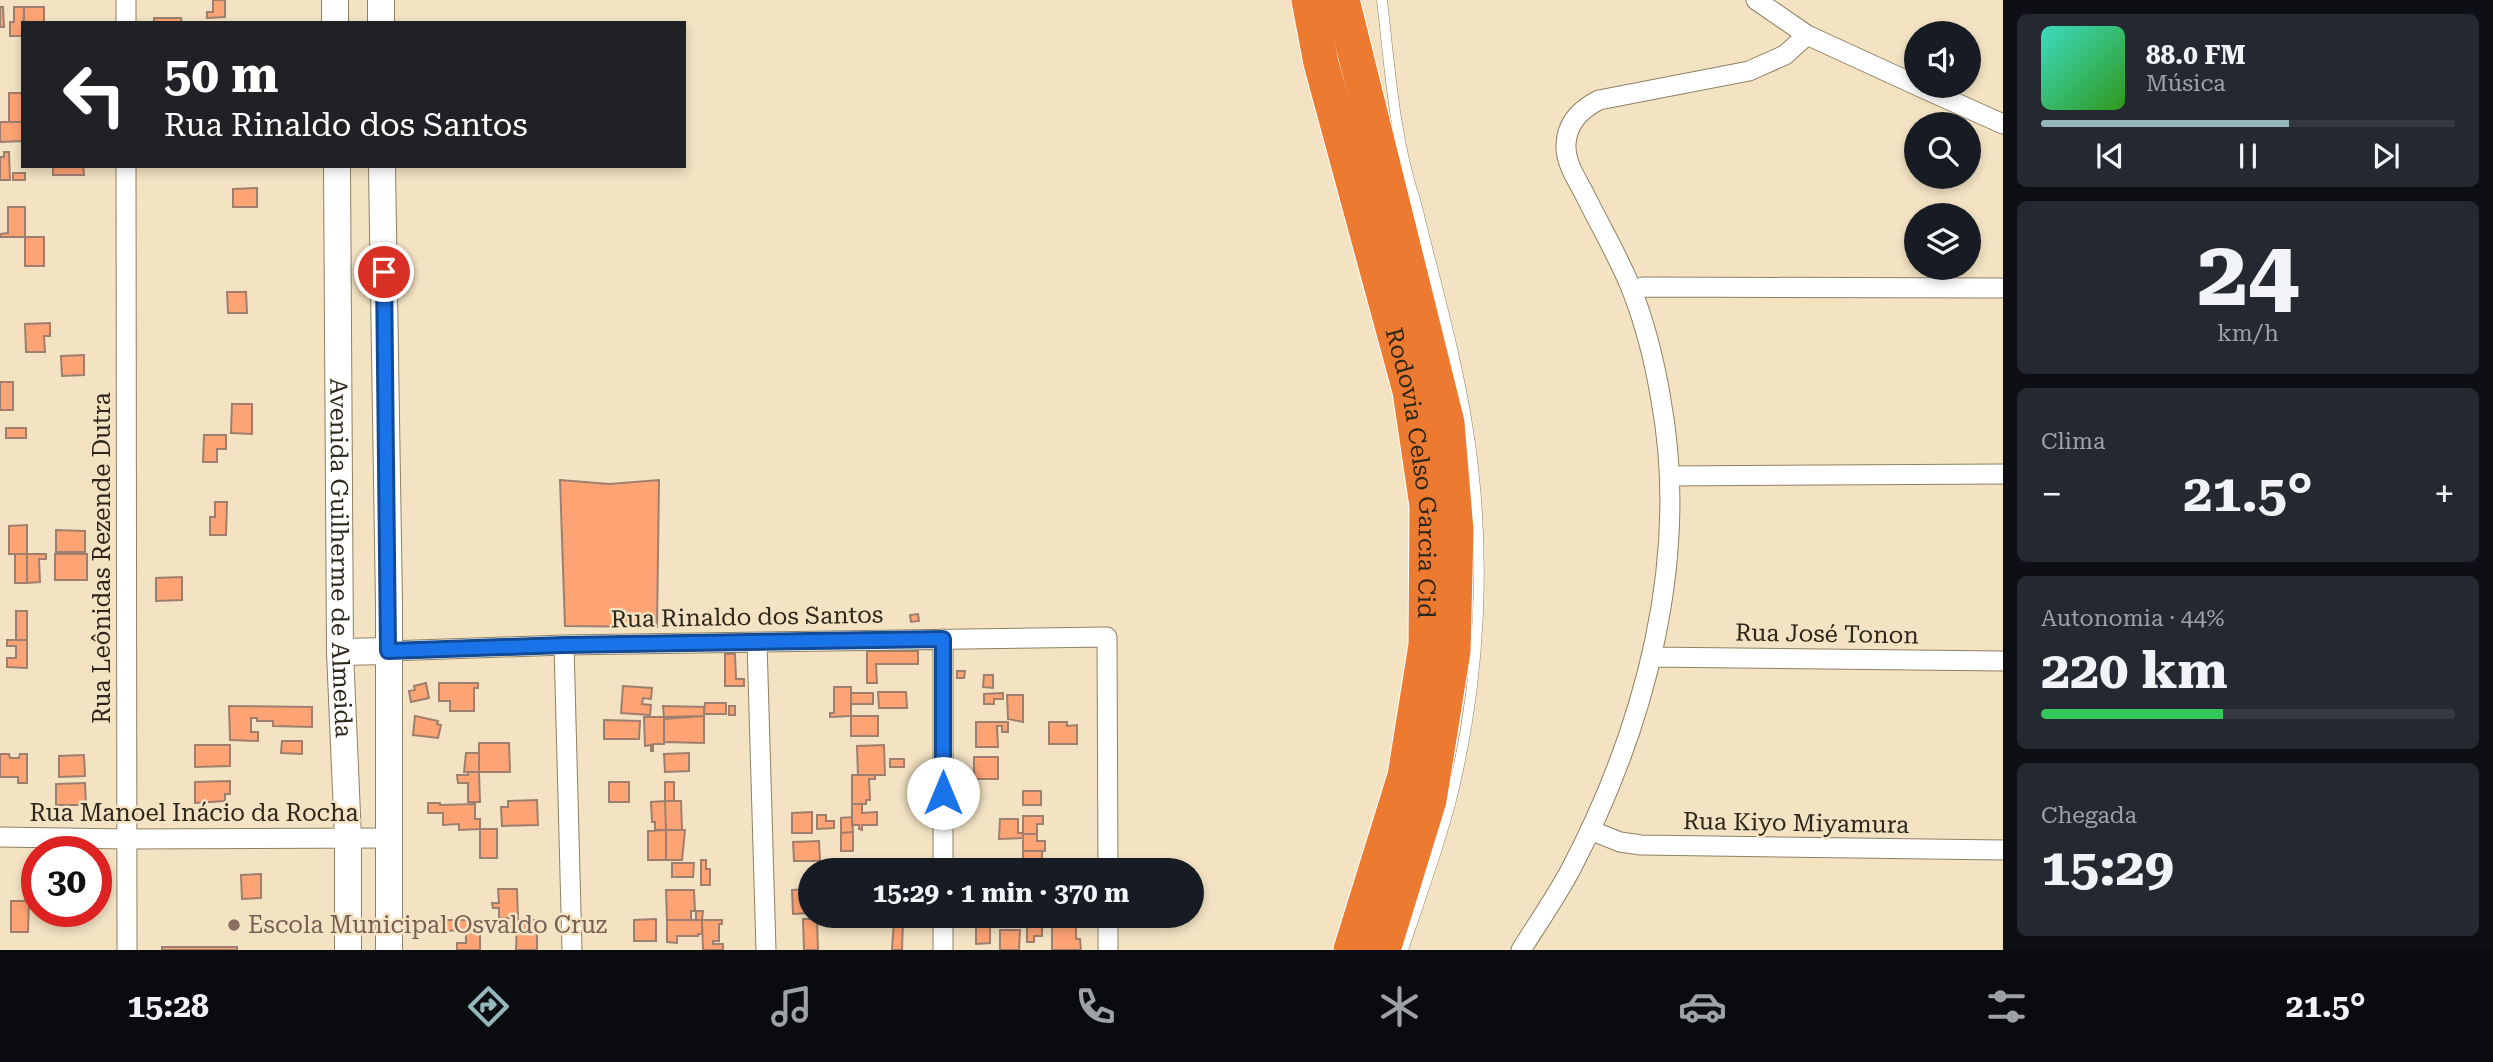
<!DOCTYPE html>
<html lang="pt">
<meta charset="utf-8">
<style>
:root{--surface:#171b24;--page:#242831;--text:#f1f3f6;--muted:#9ea1a6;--line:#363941;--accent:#93b7bb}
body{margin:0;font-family:"Roboto Serif",serif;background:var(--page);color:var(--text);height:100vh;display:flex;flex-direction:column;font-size:26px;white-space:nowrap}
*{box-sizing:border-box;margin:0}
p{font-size:23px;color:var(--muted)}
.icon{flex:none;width:38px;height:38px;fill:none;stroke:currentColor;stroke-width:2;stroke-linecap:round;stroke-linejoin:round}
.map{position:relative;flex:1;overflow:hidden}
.details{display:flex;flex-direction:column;gap:14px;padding:14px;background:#0d0f14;width:490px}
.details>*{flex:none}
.top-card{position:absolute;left:21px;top:21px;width:665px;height:147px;border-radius:0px;box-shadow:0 4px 10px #0003;background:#202124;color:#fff;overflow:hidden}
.buttons{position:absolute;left:1904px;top:21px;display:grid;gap:14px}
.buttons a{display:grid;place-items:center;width:77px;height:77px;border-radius:50%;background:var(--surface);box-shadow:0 4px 10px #0003;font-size:35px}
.speed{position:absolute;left:21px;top:836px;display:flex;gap:14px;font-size:35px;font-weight:700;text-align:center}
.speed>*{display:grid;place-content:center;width:91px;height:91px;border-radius:50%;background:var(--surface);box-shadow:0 4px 10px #0003;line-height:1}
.speed .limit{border:10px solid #d22;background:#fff;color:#111}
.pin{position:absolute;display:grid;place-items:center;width:60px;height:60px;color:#fff;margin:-30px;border:4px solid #fff;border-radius:50%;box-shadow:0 2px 7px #0007}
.me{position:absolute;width:77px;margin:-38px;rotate:0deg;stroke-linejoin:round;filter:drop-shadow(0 0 5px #0008)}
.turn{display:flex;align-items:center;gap:24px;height:147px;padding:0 28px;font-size:32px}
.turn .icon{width:91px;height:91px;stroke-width:2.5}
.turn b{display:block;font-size:49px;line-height:60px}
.big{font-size:52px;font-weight:700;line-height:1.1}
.details .tile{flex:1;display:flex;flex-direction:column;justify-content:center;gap:10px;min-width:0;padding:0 24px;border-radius:10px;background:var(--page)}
.details .dial{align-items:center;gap:0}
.dial b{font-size:91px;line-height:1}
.song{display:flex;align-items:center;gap:21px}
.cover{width:84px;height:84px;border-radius:10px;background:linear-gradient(135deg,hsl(170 70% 55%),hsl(110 70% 35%))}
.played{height:7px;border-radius:4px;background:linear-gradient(90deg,var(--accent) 60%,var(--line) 60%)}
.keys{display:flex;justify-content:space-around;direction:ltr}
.heat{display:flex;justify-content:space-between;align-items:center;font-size:38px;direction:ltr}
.charge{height:10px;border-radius:5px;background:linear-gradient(90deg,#34c759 44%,var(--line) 0)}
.trip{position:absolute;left:798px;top:858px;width:406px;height:70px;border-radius:35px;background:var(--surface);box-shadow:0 4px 10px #0003;font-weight:700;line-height:70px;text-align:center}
.menu{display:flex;height:112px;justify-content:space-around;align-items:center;background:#090b0e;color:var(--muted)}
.menu .icon{width:49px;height:49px}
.menu .on{color:var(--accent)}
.menu b{font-size:32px;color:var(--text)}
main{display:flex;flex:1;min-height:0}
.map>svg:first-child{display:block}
.building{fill:#fea474;stroke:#9e7f6f;stroke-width:2}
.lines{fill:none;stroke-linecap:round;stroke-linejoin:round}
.lane-casing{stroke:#8e8062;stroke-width:11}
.street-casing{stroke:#8e8062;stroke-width:21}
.secondary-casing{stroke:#8e8062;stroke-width:28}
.highway-casing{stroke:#fff;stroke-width:37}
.lane{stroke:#fff;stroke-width:10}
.street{stroke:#fff;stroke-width:19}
.secondary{stroke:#fff;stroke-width:26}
.highway{stroke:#ed7a31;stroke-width:35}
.route-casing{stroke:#114b97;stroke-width:18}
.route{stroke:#1a73e8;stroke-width:12}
.education-dot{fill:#8d6e63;stroke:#f3e3c3;stroke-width:2.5}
.labels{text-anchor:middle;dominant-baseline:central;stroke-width:5;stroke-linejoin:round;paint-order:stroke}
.street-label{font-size:24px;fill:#2d271b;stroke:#f3e3c3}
.education-label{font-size:24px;fill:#785e54;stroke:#f3e3c3;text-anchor:start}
</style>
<main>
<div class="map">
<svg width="2003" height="950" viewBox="0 0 2003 950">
<rect width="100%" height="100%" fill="#f3e3c3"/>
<path class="building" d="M213 0H225V17L207 18V12H213Z
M0 7H3L4 27H0Z
M14 7H24L23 36H10V22H14Z
M24 7H44V23H24Z
M154 18H181L182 23H154Z
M9 93H23V122H9Z
M0 122H23V141L0 142Z
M4 152H9L10 180H0V157H4Z
M53 166H83L84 175H53Z
M13 173H25V180H13Z
M257 188V207H233V189Z
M8 207H25V237H0V234L8 233Z
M25 237H44V266H25Z
M227 292H246L247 313H228Z
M50 323V336H44L45 352H26L25 324Z
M84 355V375L62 376 61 356Z
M0 382H13V410H0Z
M232 404H252V434L231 433Z
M6 428H26V438H6Z
M204 435H226V449H217V462H203Z
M560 480 609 484 659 480 657 627 565 626Z
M215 502H227L226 535H210V517H215Z
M27 525V554H9V526Z
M56 530 85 531V552H56Z
M15 554H27V583H15Z
M27 554H46V559H39L40 582 27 583Z
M55 554H87V580H55Z
M182 577V600L156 601V578Z
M16 611H27V640H16Z
M918 614 919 621 911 622 910 615Z
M7 640H27V668L7 667V658H16V646H7Z
M867 651H918V664H876L877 683H867Z
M725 654H735L736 679H744V686H725Z
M957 671H965L964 678H957Z
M984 675H993V688L983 687Z
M426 683 429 698 411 702 409 691 415 690 414 686Z
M439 683H478V688H474V711H450V701H439Z
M623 686 652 688 651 699 643 698 642 704 651 705 650 715 621 713Z
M834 687H851V716L830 717V713H834Z
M878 692H906L907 708H879Z
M851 693H873V704H851Z
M1003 693V699H994V704H984V694Z
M1007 695H1023V722L1008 719Z
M705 703H726V714H704Z
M229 706 312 707V727L273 726V721H257V718H251V732H258V741L230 740Z
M663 706 704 707V716L664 717Z
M729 706H735V715H729Z
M415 716 438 721 437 724 441 725 438 738 413 735Z
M704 716V743L664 742V719Z
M851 716H878V736H851Z
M644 717H664V744H653V751H651V745L645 746Z
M604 720 640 721 639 739H604Z
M976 722H1008V732H1002V726H997L998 747H976Z
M1049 722H1067V726L1077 725V744H1049Z
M282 741H302V754L281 753Z
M479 743H509L510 772H479Z
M195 745H230V766L195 767Z
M884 745 885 775H858L857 746Z
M466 753H479V772H464Z
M689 753V771L665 772 664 754Z
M0 754H9L10 758H19L20 754H27V783H18V777H0Z
M84 755 85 776 59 777V756Z
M974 757H998V779H974Z
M890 759H904V767H890Z
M468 772H479L480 802H468V783H458L457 775H468Z
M852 775H875V779H869L870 800H866V804H852Z
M230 781V794H225V801L195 803V782Z
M609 782H629V802H609Z
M665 782H674V801H665Z
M85 783 86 805H56V784Z
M1023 791H1041V805H1023Z
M537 800 538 825 502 826 501 807H508V801Z
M665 801H681L682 830H666Z
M665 801 666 830H655V822H652L651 802Z
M428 803H440V805L475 804V819H480V829L459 830V824L443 825V813H428Z
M852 804H862V813L877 812V825H862V830L859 829V825H852Z
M812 812V833H792V813Z
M817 815H826V821H834V828L817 829Z
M1023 816H1043V824H1037V834H1023Z
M852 817 853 832 841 833V818Z
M1000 819H1018V833H1023V838L999 839Z
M480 829H497V858H480Z
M666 830V860H648V831Z
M666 830H685L682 860H666Z
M853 832V851H841V833Z
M1023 834H1037V841H1045V851H1023Z
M819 841 820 861H794L793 842Z
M1023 851H1042V859H1035V870H1023Z
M701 860H706V869H710V885H701Z
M832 861H853V870H832Z
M672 863H694L693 877H672Z
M1041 866H1064V870H1041Z
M261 874V898L242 899 241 875Z
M498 889H517L518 918H499V908H493L492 903H499Z
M810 889V913L793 914 792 890Z
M666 890H694L695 911H691V920H667Z
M11 901H29L28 932H11Z
M696 911H703L702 920H696Z
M836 915H853V919H836Z
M853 915H870V919H853Z
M1076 916V939H1080L1081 950H1052V917Z
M976 917H984L985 921H990V943L976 944Z
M656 919V941H634V920Z
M803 919H817L818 950H804Z
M448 920H480V950H457V943H466V933H459V930L437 932V922Z
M517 920H537V950H516Z
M667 920H702V934H698V936H677V943L667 942Z
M702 920H722V924H719V941H713V944H723V950H703Z
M894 920H903L902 950H892Z
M1042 920V936H1034V942H1027V921Z
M1000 930H1020L1019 950H1000Z
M162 947H237V950H162Z"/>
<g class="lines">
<g class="lane-casing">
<path id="lane" d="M1382 0C1390 68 1394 138 1416 203 1434 278 1456 353 1468 430 1487 553 1481 683 1450 804 1437 853 1419 902 1403 950"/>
</g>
<g class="street-casing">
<path id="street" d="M126 0V23
M1756 0 1807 35 1916 85
M1918 86 2003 124
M126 166 127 950
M1632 291 1643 287 2003 288
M1670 476 2003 474
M943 639V870
M757 642 766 950
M564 645 572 950
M388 651 564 645 1107 637 1108 870
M1651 657 2003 661
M1590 830 1620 842 1641 845 2003 850
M0 837 126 839 388 838
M943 915V950
M1108 915V950
M1521 950C1538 923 1556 897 1571 869 1645 727 1690 560 1661 400 1655 364 1646 327 1633 293 1620 259 1600 226 1584 193 1576 178 1565 162 1566 144 1567 123 1581 109 1599 100L1749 71 1785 55 1807 35"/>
</g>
<g class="secondary-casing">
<g id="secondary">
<path d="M335 0V23"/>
<path d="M381 0V23"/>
<path id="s1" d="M337 166 340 652 348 838V950"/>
<path d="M382 166 389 604V950"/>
<path d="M340 652 388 651"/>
</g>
</g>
<g class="highway-casing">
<g id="highway">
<path id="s2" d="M1309 0 1321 63 1410 391 1427 506 1426 645 1405 776 1351 950"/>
<path d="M1342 0 1447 423 1456 531 1453 651 1429 800 1383 950"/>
</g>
</g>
<use href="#lane" class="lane"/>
<use href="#street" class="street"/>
<use href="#secondary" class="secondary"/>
<use href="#highway" class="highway"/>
</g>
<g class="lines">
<g class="route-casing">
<path id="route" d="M384 272 388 651 564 645 943 639V793"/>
</g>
<use href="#route" class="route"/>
</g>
<circle class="education-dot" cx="234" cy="925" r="7"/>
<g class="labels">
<g class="street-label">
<text stroke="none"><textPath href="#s2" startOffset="486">Rodovia Celso Garcia Cid</textPath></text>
<text transform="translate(102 558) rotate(-90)">Rua Leônidas Rezende Dutra</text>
<text stroke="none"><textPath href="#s1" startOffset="392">Avenida Guilherme de Almeida</textPath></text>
<text transform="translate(747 617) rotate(-1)">Rua Rinaldo dos Santos</text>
<text transform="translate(1827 634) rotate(1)">Rua José Tonon</text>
<text x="194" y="813">Rua Manoel Inácio da Rocha</text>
<text transform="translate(1796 823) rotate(1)">Rua Kiyo Miyamura</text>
</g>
<g class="education-label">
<text x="248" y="925">Escola Municipal Osvaldo Cruz</text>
</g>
</g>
</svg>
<div class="buttons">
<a><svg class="icon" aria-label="sound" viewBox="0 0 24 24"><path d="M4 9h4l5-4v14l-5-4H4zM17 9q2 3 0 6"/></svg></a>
<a><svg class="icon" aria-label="search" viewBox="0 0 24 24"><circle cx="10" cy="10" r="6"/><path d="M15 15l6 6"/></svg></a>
<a><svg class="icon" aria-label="layers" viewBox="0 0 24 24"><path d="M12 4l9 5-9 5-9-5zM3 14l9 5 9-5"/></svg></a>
</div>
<div class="speed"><div class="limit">30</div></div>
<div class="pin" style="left:384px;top:272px;background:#d93025"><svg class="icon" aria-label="arrive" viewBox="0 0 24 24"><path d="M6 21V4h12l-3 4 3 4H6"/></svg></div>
<svg class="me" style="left:943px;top:793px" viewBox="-20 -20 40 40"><circle r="19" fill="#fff"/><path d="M0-13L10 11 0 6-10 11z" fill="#1a73e8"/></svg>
<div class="trip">15:29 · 1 min · 370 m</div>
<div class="top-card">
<div class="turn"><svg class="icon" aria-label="left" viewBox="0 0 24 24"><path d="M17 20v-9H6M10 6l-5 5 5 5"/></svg><div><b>50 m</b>Rua Rinaldo dos Santos</div></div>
</div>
</div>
<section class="details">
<div class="tile">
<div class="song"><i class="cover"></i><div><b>88.0 FM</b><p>Música</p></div></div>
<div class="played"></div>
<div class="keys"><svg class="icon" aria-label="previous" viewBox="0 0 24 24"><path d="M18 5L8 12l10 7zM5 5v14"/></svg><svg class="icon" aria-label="pause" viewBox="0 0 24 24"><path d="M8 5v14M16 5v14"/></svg><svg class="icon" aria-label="next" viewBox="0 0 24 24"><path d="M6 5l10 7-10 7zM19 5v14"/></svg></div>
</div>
<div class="tile dial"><b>24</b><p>km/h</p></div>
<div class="tile"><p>Clima</p>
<div class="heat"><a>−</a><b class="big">21.5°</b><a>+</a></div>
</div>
<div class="tile"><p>Autonomia · 44%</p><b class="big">220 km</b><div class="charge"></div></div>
<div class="tile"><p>Chegada</p><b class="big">15:29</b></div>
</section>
</main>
<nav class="menu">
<b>15:28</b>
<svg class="icon on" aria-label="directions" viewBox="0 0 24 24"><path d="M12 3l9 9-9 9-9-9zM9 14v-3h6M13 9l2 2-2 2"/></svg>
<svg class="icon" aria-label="music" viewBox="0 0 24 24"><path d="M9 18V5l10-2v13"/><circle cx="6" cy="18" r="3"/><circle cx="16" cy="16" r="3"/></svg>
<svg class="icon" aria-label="phone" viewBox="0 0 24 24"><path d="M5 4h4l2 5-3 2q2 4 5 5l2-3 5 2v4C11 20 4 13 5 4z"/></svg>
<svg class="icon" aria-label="climate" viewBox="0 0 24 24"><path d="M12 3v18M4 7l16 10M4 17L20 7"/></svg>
<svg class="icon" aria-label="car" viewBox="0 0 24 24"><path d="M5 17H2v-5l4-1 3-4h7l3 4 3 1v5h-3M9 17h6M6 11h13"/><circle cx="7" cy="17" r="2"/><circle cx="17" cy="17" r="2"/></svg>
<svg class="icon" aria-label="filters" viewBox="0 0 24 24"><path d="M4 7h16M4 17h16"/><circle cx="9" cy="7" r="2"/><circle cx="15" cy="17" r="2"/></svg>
<b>21.5°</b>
</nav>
